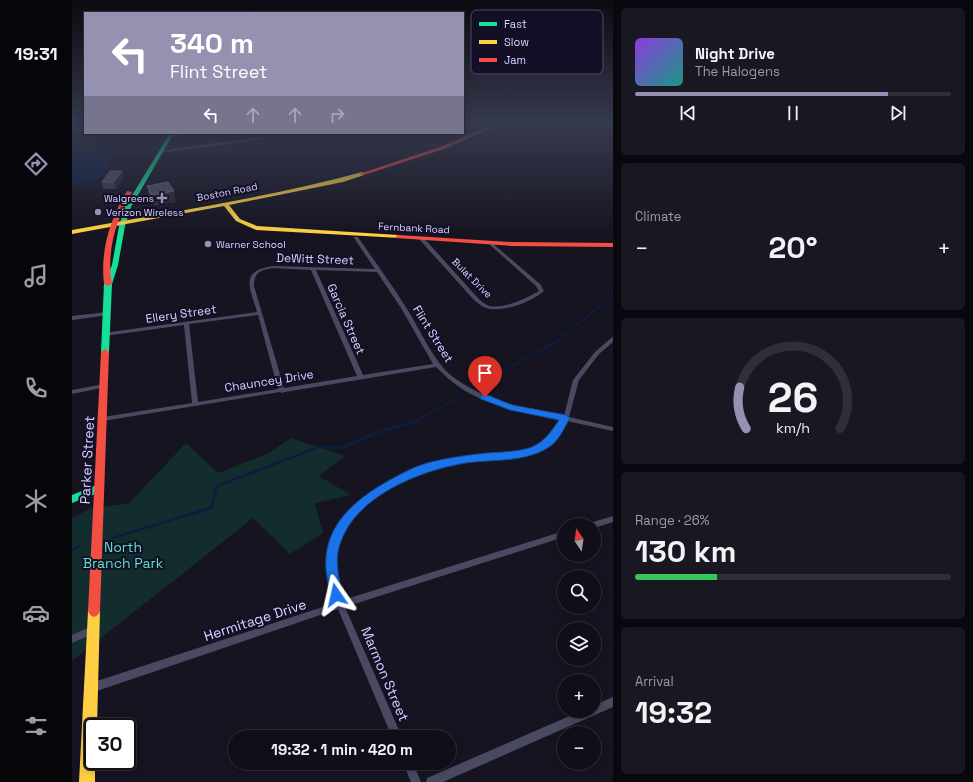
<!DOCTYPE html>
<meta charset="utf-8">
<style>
:root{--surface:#100f19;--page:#191822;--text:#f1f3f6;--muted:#9c9ca2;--line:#302f38;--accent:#9591b1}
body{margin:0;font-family:"Space Grotesk",sans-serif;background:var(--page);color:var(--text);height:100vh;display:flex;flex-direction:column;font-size:15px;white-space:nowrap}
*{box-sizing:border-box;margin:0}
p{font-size:13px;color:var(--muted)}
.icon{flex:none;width:22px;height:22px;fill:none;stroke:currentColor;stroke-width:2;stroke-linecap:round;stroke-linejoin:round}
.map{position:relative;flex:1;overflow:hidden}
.details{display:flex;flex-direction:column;gap:8px;padding:8px;background:#09080e;width:360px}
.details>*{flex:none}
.hud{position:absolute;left:12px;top:12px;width:380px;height:122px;border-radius:0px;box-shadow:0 2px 10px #0003,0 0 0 1px var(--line);background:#9591b1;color:#fff;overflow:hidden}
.needle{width:26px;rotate:347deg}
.buttons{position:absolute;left:485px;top:518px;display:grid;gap:8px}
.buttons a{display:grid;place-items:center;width:44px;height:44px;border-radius:50%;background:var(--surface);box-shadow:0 2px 10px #0003,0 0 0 1px var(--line);font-size:20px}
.speed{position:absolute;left:12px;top:718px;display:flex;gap:8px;font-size:20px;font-weight:700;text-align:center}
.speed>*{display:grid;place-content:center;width:52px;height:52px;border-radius:50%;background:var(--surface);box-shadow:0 2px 10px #0003,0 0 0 1px var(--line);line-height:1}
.speed .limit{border:2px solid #111;border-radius:6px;background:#fff;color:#111}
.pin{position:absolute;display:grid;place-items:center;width:34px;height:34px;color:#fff;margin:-41px -17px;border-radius:50% 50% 50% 0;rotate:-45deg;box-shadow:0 0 4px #0007}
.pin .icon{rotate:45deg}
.me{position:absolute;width:44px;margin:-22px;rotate:349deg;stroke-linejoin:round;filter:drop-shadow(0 0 3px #0008)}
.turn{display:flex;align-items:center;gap:14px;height:84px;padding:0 20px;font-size:18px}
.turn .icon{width:52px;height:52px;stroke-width:2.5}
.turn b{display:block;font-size:28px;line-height:34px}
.lanes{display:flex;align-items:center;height:38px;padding:0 20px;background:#0003;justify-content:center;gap:20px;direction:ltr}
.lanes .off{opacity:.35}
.big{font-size:30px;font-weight:600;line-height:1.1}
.details .card{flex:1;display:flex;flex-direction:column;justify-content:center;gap:6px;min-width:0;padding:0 14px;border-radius:6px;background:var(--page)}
.details .dial{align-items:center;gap:0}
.dial svg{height:104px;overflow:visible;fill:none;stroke:var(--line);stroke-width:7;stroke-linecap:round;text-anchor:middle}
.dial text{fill:var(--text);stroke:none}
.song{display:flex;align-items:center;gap:12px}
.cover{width:48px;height:48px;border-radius:6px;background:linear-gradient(135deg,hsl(270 70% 55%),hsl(170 70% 35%))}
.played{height:4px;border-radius:2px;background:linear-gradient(90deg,var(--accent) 80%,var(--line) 80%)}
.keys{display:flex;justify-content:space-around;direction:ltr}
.heat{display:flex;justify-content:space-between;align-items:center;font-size:22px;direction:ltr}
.charge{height:6px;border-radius:3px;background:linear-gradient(90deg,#34c759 26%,var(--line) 0)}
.trip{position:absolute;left:156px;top:730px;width:228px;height:40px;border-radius:20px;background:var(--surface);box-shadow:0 2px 10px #0003,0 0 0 1px var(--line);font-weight:600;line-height:40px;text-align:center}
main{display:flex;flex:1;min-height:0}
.tab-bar{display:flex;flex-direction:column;width:72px;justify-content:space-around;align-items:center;background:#06060a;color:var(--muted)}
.tab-bar .icon{width:28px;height:28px}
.tab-bar .selected{color:var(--accent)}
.tab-bar b{font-size:18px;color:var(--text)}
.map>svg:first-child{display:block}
.green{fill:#132c2d}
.water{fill:#0b1e41}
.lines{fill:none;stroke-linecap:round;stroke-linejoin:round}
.stream-far2{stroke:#0b1e41;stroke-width:1.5}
.stream-far1{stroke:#0b1e41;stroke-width:2}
.stream{stroke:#0b1e41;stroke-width:2.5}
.street{fill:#4a4962;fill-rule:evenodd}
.fast{fill:#16e098;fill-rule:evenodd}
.slow{fill:#ffcf43;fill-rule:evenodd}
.jam{fill:#f24e42;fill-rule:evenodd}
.wall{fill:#403d50}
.shaded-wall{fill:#282635}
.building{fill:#504e63;stroke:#66637b}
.route{fill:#1a73e8;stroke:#114b97}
.poi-dot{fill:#9591b1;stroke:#130f26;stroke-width:1.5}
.labels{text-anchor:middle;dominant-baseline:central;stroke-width:4;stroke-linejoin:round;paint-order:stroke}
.far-street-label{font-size:10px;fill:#d9d4ff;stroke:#130f26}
.far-poi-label{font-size:10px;fill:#d9d4ff;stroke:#130f26;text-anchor:start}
.street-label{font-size:12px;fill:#d9d4ff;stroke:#130f26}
.near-street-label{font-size:14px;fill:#d9d4ff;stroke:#130f26}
.near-park-label{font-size:14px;fill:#5fe0c0;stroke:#130f26}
.key{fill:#130f26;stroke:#4e4a67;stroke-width:1}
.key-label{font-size:11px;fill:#d9d4ff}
</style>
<main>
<nav class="tab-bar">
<b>19:31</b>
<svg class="icon selected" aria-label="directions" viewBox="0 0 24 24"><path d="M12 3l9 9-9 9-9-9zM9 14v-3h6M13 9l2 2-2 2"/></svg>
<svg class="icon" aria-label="music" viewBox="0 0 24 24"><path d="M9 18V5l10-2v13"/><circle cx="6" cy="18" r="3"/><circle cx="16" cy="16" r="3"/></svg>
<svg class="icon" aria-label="phone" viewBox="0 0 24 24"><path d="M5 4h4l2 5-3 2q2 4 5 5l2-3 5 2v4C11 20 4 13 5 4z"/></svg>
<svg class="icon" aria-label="climate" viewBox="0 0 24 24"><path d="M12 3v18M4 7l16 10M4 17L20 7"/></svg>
<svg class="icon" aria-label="car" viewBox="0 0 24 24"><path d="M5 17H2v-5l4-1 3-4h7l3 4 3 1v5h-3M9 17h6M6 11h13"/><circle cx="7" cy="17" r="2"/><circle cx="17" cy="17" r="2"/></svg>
<svg class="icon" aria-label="filters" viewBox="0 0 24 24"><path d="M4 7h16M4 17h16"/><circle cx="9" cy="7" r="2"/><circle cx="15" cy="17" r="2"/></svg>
</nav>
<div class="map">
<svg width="541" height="782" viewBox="0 0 541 782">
<rect width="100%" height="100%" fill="#161421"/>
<path class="green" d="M219 438 273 456 247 476 279 495 243 503 251 533 218 554 181 518 0 661V518L17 509 57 503 114 443 146 473 197 453Z"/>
<path class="water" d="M0 143 36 156C43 178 17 184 0 185Z"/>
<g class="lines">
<path class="stream-far2" d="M538 298 541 295"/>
<path class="stream-far1" d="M402 386 483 343 539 297
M342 422 392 394"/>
<path class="stream" d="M40 538 139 508 145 486 247 447 269 448 312 430 346 421
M0 551 7 546"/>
<path class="street" d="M526 124H530L541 129V131Z
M0 130H13V132H0Z
M116 133H126L98 137 96 136Z
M190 137H191V139L88 153 86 152 88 151Z
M282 237H286C302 261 320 284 335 309 349 331 361 361 381 377 413 401 453 408 492 416L501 380 523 352 539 338 541 337V342L527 354 507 380 497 417 541 427V431L495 421C486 435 481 445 464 452 444 461 414 458 392 462 375 465 356 468 339 476 332 479 325 484 319 488 282 510 256 533 265 580 267 587 268 594 271 600L492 531V537L273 607 330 737H320L266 609 19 693 16 691 14 688 16 685 19 683 263 603C250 571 254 533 280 508 289 499 301 492 312 485 320 481 328 475 336 472 354 464 375 459 394 457 408 455 423 454 437 453 444 452 453 452 460 448 476 442 481 433 490 419 456 413 419 407 390 389 380 382 372 375 364 367L213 392 210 393 208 392 31 421H29L28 419 29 417H31L120 403 112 325 33 336 31 335 30 334 31 333 185 312C178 287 167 271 201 266L303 269 282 238ZM201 268 239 270 285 376 212 388 182 286C182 272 189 270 201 268ZM244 270 305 272 329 308 361 364 291 375ZM186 315 206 389 126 402 117 324Z
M347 237H351L405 297C408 300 411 303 415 305 429 311 455 298 467 291L464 286 417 244V243L419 242 468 284 472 291C460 302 430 313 414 308 409 306 405 303 401 299L347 239Z
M35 312 38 314 37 315 0 320V316Z
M32 384 35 386 34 387 0 394V390Z
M541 516V522L522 528V525H517L518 523Z
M20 626 23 627 24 630 23 633 0 643V635Z
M541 697V707L371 782H354L355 778 509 711H522V705Z
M331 763H341L349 782H339Z"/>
<path class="fast" d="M98 133H102L59 207 53 226 46 265 40 284 37 352 33 355 30 354 29 352 32 284 40 265 47 226 53 207Z
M27 484 31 485 32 488 31 491 0 503V495Z"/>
<path class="slow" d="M290 172 292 173V175L271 182 157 205 168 219 185 226 326 235 329 237 328 238 184 230 164 221 152 206 0 234V230C97 212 195 198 290 172Z
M22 605 26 607 28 611 25 727H21V761H23V782H7L16 611 18 607Z"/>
<path class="jam" d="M422 124H427L375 148 292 175 287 174 371 146Z
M55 191 60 192C44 221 34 251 40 284L36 286 32 284C28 251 38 219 55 191Z
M326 235 440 242 541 243V247L440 246 324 238 323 237Z
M33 349 37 352 28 611 26 615 22 617 18 615 16 611 29 352Z"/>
</g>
<path class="wall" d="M52 178 44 189H31L30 182Z
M75 186 104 202 84 205H82L77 196Z"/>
<path class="shaded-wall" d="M197 133H210V135L198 136Z
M50 171 52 178 44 189 42 182Z
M102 191 104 202 84 205 82 195Z"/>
<path class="building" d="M38 171H50L42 182H30Z
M96 182 102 191 82 195H80L75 186Z"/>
<linearGradient id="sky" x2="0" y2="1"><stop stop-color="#0c0b12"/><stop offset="0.53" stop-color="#363a4e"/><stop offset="1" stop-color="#363a4e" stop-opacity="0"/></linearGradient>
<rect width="541" height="233" fill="url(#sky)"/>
<path class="route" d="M413 394 440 405 494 415 498 418C492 428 487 441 477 447 453 463 421 459 394 463 349 470 283 496 268 544 262 560 267 579 271 595L269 599 264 600 260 599C257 592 256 585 255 578 247 530 279 502 316 481 329 474 341 467 355 463 374 458 395 455 415 453 429 452 446 452 460 447 473 441 479 432 487 420L438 410 409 399 408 397 409 395Z"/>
<g class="poi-dot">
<path d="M88 192h4v4h4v4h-4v4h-4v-4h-4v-4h4z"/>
<circle cx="26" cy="212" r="4"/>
<circle cx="136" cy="244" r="4"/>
</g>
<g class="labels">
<g class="far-street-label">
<text transform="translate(155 192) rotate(-11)">Boston Road</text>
<text transform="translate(342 228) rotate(3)">Fernbank Road</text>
<text transform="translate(400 278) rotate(45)">Bulat Drive</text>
</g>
<g class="far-poi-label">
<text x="82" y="198" text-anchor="end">Walgreens</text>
<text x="34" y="212">Verizon Wireless</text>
<text x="144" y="244">Warner School</text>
</g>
<g class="street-label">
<text transform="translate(243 259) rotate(2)">DeWitt Street</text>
<text transform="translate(109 314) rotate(-8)">Ellery Street</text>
<text transform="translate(274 319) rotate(66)">Garcia Street</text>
<text transform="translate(361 334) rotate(58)">Flint Street</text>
<text transform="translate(197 381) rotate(-9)">Chauncey Drive</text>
</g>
<g class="near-street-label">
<text transform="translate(15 460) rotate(-87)">Parker Street</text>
<text transform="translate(183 620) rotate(-18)">Hermitage Drive</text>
<text transform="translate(313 674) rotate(67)">Marmon Street</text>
</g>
<g class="near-park-label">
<text x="51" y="547">North<tspan x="51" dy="16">Branch Park</tspan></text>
</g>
</g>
<rect x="399" y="10" width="132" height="64" rx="6" class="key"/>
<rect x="407" y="22" width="18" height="4" fill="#16e098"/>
<rect x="407" y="40" width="18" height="4" fill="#ffcf43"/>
<rect x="407" y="58" width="18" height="4" fill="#f24e42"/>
<g class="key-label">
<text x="432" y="28">Fast</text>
<text x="432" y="46">Slow</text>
<text x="432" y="64">Jam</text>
</g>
</svg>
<div class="buttons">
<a><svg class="needle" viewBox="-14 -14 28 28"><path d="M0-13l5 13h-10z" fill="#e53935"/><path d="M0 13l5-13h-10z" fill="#9c9ca2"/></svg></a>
<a><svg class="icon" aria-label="search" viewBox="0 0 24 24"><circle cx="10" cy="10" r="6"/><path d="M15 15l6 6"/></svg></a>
<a><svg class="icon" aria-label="layers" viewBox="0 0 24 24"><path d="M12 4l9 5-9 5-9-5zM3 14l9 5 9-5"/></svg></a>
<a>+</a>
<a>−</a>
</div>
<div class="speed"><div class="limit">30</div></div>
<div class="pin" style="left:413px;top:397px;background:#d93025"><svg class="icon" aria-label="arrive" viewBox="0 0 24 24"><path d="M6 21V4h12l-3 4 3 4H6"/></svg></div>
<svg class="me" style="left:264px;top:595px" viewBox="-20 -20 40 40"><path d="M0-17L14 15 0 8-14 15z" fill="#1a73e8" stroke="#fff" stroke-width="4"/></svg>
<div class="trip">19:32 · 1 min · 420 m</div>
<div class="hud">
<div class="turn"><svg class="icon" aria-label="left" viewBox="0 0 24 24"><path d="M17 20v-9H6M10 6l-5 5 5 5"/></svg><div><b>340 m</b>Flint Street</div></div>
<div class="lanes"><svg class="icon" aria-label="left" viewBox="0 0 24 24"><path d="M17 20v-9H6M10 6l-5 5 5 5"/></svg><svg class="icon off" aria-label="ahead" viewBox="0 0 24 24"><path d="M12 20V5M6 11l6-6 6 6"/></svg><svg class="icon off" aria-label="ahead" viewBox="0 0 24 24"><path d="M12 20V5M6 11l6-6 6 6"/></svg><svg class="icon off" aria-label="right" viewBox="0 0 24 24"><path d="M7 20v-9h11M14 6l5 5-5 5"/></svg></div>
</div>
</div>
<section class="details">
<div class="card">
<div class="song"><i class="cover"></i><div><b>Night Drive</b><p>The Halogens</p></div></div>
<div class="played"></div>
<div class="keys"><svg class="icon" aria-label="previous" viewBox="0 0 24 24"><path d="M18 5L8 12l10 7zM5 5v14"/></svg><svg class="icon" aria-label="pause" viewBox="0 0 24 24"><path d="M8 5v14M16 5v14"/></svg><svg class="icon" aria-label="next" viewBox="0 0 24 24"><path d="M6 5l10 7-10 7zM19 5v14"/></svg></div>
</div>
<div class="card"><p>Climate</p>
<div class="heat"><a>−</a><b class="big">20°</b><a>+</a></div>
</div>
<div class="card dial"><svg viewBox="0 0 100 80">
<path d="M14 69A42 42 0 1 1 86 69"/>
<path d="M14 69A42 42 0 0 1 9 37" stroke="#9591b1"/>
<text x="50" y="56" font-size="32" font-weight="700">26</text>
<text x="50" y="72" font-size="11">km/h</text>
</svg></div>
<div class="card"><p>Range · 26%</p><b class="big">130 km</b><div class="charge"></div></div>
<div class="card"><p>Arrival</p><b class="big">19:32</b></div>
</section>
</main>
